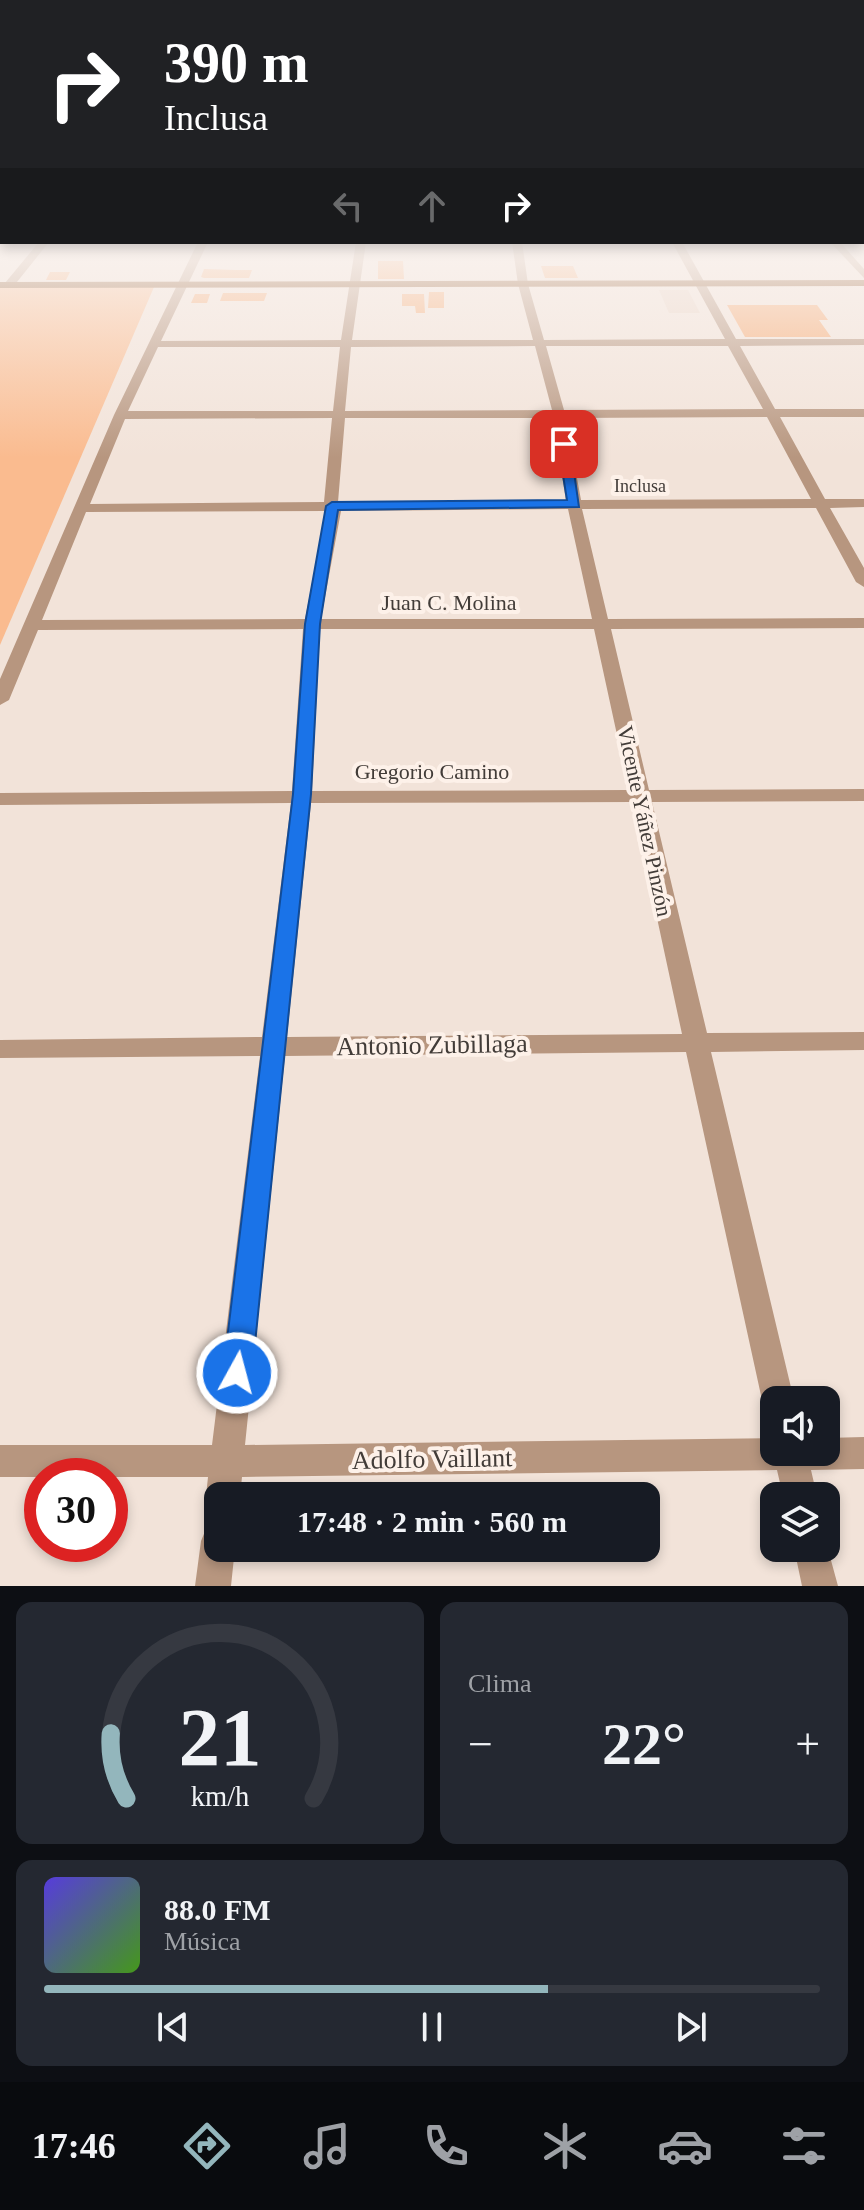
<!DOCTYPE html>
<html lang="es">
<meta charset="utf-8">
<style>
:root{--surface:#171b24;--page:#242831;--text:#f1f3f6;--muted:#9ea1a6;--line:#363941;--accent:#93b6bc}
body{margin:0;font-family:"Times New Roman",serif;background:var(--page);color:var(--text);height:100vh;display:flex;flex-direction:column;font-size:30px;white-space:nowrap}
*{box-sizing:border-box;margin:0}
p{font-size:26px;color:var(--muted)}
.icon{flex:none;width:44px;height:44px;fill:none;stroke:currentColor;stroke-width:2;stroke-linecap:round;stroke-linejoin:round}
.map{position:relative;height:1586px;overflow:hidden}
.sheet{display:flex;flex-direction:column;gap:16px;padding:16px;background:#0d0f14;flex:1}
.sheet>*{flex:none}
.banner{position:absolute;left:0px;top:0px;width:864px;height:244px;box-shadow:0 4px 12px #0003;background:#202124;color:#fff;overflow:hidden}
.tools{position:absolute;left:760px;top:1386px;display:grid;gap:16px}
.tools a{display:grid;place-items:center;width:80px;height:80px;border-radius:16px;background:var(--surface);box-shadow:0 4px 12px #0003;font-size:40px}
.speed{position:absolute;left:24px;top:1458px;display:flex;gap:16px;font-size:40px;font-weight:700;text-align:center}
.speed>*{display:grid;place-content:center;width:104px;height:104px;border-radius:50%;background:var(--surface);box-shadow:0 4px 12px #0003;line-height:1}
.speed .limit{border:12px solid #d22;background:#fff;color:#111}
.pin{position:absolute;display:grid;place-items:center;width:68px;height:68px;color:#fff;margin:-34px;border-radius:16px;box-shadow:0 4px 12px #0006}
.me{position:absolute;width:88px;margin:-44px;rotate:7deg;stroke-linejoin:round;filter:drop-shadow(0 0 6px #0008)}
.turn{display:flex;align-items:center;gap:28px;height:168px;padding:0 32px;font-size:36px}
.turn .icon{width:104px;height:104px;stroke-width:2.5}
.turn b{display:block;font-size:56px;line-height:68px}
.lanes{display:flex;align-items:center;height:76px;padding:0 32px;background:#0003;justify-content:center;gap:40px;direction:ltr}
.lanes .off{opacity:.35}
.big{font-size:60px;font-weight:800;line-height:1.1}
.sheet .card{flex:1;display:flex;flex-direction:column;justify-content:center;gap:12px;min-width:0;padding:0 28px;border-radius:16px;background:var(--page)}
.sheet .dial{align-items:center;gap:0}
.dial svg{height:208px;overflow:visible;fill:none;stroke:var(--line);stroke-width:7;stroke-linecap:round;text-anchor:middle}
.dial text{fill:var(--text);stroke:none}
.song{display:flex;align-items:center;gap:24px}
.cover{width:96px;height:96px;border-radius:12px;background:linear-gradient(135deg,hsl(250 70% 55%),hsl(100 70% 35%))}
.played{height:8px;border-radius:4px;background:linear-gradient(90deg,var(--accent) 65%,var(--line) 65%)}
.keys{display:flex;justify-content:space-around;direction:ltr}
.heat{display:flex;justify-content:space-between;align-items:center;font-size:44px;direction:ltr}
.sheet .tiles{flex:1;display:grid;gap:16px;grid-template-columns:1fr 1fr}
.card:last-child{grid-column:span 2}
.trip{position:absolute;left:204px;top:1482px;width:456px;height:80px;border-radius:16px;background:var(--surface);box-shadow:0 4px 12px #0003;font-weight:800;line-height:80px;text-align:center}
.tab-bar{display:flex;height:128px;justify-content:space-around;align-items:center;background:#090b0e;color:var(--muted)}
.tab-bar .icon{width:56px;height:56px}
.tab-bar .selected{color:var(--accent)}
.tab-bar b{font-size:36px;color:var(--text)}
.map>svg:first-child{display:block}
.built{fill:#ead5c7}
.green{fill:#fabb8f}
.building{fill:#f6aa73}
.lines{fill:none;stroke-linecap:round;stroke-linejoin:round}
.minor{fill:#b7967f;fill-rule:evenodd}
.major{fill:#8a5123;fill-rule:evenodd}
.route{fill:#1a73e8;stroke:#114b97;stroke-width:2}
.labels{text-anchor:middle;dominant-baseline:central;stroke-width:8;stroke-linejoin:round;paint-order:stroke}
.far-street-label{font-size:18px;fill:#423c38;stroke:#fdf1e9}
.street-label{font-size:22px;fill:#423c38;stroke:#fdf1e9}
.near-street-label{font-size:26px;fill:#423c38;stroke:#fdf1e9}
</style>
<div class="map">
<svg width="864" height="1586" viewBox="0 0 864 1586">
<rect width="100%" height="100%" fill="#f2e3d9"/>
<path class="built" d="M659 290H688L700 313H669Z"/>
<path class="green" d="M0 287H154L0 645Z"/>
<path class="building" d="M378 261H403L404 279H378Z
M541 266H573L578 278H545Z
M204 269 236 270H252L249 278H204L201 277Z
M50 272H70L66 280H46Z
M429 292H444V308H428Z
M223 293H267L264 301H220Z
M195 294H210L207 303H191Z
M402 294H424L425 313H416L415 306H402Z
M727 305H817L828 320H819L831 337H745Z"/>
<g class="lines">
<path class="minor" d="M0 236H2V241H0Z
M39 242H49L13 287H5V283Z
M198 242H208L161 341 341 340 356 242H366L352 340H533L518 284 512 242H522L528 284 544 340 725 339 672 242H682L736 339H864V345L740 346 775 409H864V417H780L825 499H864V507L830 508 864 568V587L856 582 816 508 582 509 608 619 864 618V628L611 629 649 790 864 789V801L652 802 707 1033 864 1032V1050L711 1052 794 1400H774V1413L767 1411 762 1400 686 1052 285 1056 245 1445 774 1438V1452H826V1438L864 1437V1469L811 1470 817 1496H783L777 1470 242 1477 240 1496H218V1511L211 1508 206 1496 208 1477H0V1445H212L260 1056 0 1058V1040L262 1037 291 803 0 805V793L292 791 303 629 38 630 9 700 0 705V679L114 415ZM535 346 552 410 345 411 351 347ZM546 346H728L763 409 564 410ZM158 347H340L333 411H128ZM767 417 811 499 581 500 566 418ZM332 418 324 502 90 504 125 419ZM345 418H553L566 501 338 502ZM568 509 592 619H321L341 511ZM326 511 305 619 42 620 86 512ZM320 629H594L629 790 312 791ZM632 802 682 1034 287 1037 311 803Z
M830 242H840L864 269V278Z
M218 1524V1548H235L231 1586H195L201 1541 206 1529Z
M826 1542 838 1586H802L794 1548H826Z"/>
<path class="major" d="M864 280V286L0 288V282Z"/>
</g>
<linearGradient id="sky" x2="0" y2="1"><stop stop-color="#58b3d9"/><stop offset="0.52" stop-color="#f9f2ee"/><stop offset="1" stop-color="#f9f2ee" stop-opacity="0"/></linearGradient>
<rect width="864" height="458" fill="url(#sky)"/>
<path class="route" d="M564 440 570 444 579 507 338 510 320 624 311 794 252 1373 247 1382 237 1386 227 1382 223 1373 293 794 305 624 326 506 332 502 567 500 558 444Z"/>
<g class="labels">
<g class="far-street-label">
<text x="640" y="486">Inclusa</text>
</g>
<g class="street-label">
<text x="449" y="602">Juan C. Molina</text>
<text x="432" y="771">Gregorio Camino</text>
<text transform="translate(645 821) rotate(78)">Vicente Yáñez Pinzón</text>
</g>
<g class="near-street-label">
<text transform="translate(432 1045) rotate(-1)">Antonio Zubillaga</text>
<text transform="translate(432 1459) rotate(-1)">Adolfo Vaillant</text>
</g>
</g>
</svg>
<div class="tools">
<a><svg class="icon" aria-label="sound" viewBox="0 0 24 24"><path d="M4 9h4l5-4v14l-5-4H4zM17 9q2 3 0 6"/></svg></a>
<a><svg class="icon" aria-label="layers" viewBox="0 0 24 24"><path d="M12 4l9 5-9 5-9-5zM3 14l9 5 9-5"/></svg></a>
</div>
<div class="speed"><div class="limit">30</div></div>
<div class="pin" style="left:564px;top:444px;background:#d93025"><svg class="icon" aria-label="arrive" viewBox="0 0 24 24"><path d="M6 21V4h12l-3 4 3 4H6"/></svg></div>
<svg class="me" style="left:237px;top:1373px" viewBox="-20 -20 40 40"><circle r="17" fill="#1a73e8" stroke="#fff" stroke-width="3"/><path d="M0-11L8 9 0 5-8 9z" fill="#fff"/></svg>
<div class="trip">17:48 · 2 min · 560 m</div>
<div class="banner">
<div class="turn"><svg class="icon" aria-label="right" viewBox="0 0 24 24"><path d="M7 20v-9h11M14 6l5 5-5 5"/></svg><div><b>390 m</b>Inclusa</div></div>
<div class="lanes"><svg class="icon off" aria-label="left" viewBox="0 0 24 24"><path d="M17 20v-9H6M10 6l-5 5 5 5"/></svg><svg class="icon off" aria-label="ahead" viewBox="0 0 24 24"><path d="M12 20V5M6 11l6-6 6 6"/></svg><svg class="icon" aria-label="right" viewBox="0 0 24 24"><path d="M7 20v-9h11M14 6l5 5-5 5"/></svg></div>
</div>
</div>
<section class="sheet">
<div class="tiles">
<div class="card dial"><svg viewBox="0 0 100 80">
<path d="M14 69A42 42 0 1 1 86 69"/>
<path d="M14 69A42 42 0 0 1 8 44" stroke="#93b6bc"/>
<text x="50" y="56" font-size="32" font-weight="700">21</text>
<text x="50" y="72" font-size="11">km/h</text>
</svg></div>
<div class="card"><p>Clima</p>
<div class="heat"><a>−</a><b class="big">22°</b><a>+</a></div>
</div>
<div class="card">
<div class="song"><i class="cover"></i><div><b>88.0 FM</b><p>Música</p></div></div>
<div class="played"></div>
<div class="keys"><svg class="icon" aria-label="previous" viewBox="0 0 24 24"><path d="M18 5L8 12l10 7zM5 5v14"/></svg><svg class="icon" aria-label="pause" viewBox="0 0 24 24"><path d="M8 5v14M16 5v14"/></svg><svg class="icon" aria-label="next" viewBox="0 0 24 24"><path d="M6 5l10 7-10 7zM19 5v14"/></svg></div>
</div>
</div>
</section>
<nav class="tab-bar">
<b>17:46</b>
<svg class="icon selected" aria-label="directions" viewBox="0 0 24 24"><path d="M12 3l9 9-9 9-9-9zM9 14v-3h6M13 9l2 2-2 2"/></svg>
<svg class="icon" aria-label="music" viewBox="0 0 24 24"><path d="M9 18V5l10-2v13"/><circle cx="6" cy="18" r="3"/><circle cx="16" cy="16" r="3"/></svg>
<svg class="icon" aria-label="phone" viewBox="0 0 24 24"><path d="M5 4h4l2 5-3 2q2 4 5 5l2-3 5 2v4C11 20 4 13 5 4z"/></svg>
<svg class="icon" aria-label="climate" viewBox="0 0 24 24"><path d="M12 3v18M4 7l16 10M4 17L20 7"/></svg>
<svg class="icon" aria-label="car" viewBox="0 0 24 24"><path d="M5 17H2v-5l4-1 3-4h7l3 4 3 1v5h-3M9 17h6M6 11h13"/><circle cx="7" cy="17" r="2"/><circle cx="17" cy="17" r="2"/></svg>
<svg class="icon" aria-label="filters" viewBox="0 0 24 24"><path d="M4 7h16M4 17h16"/><circle cx="9" cy="7" r="2"/><circle cx="15" cy="17" r="2"/></svg>
</nav>
